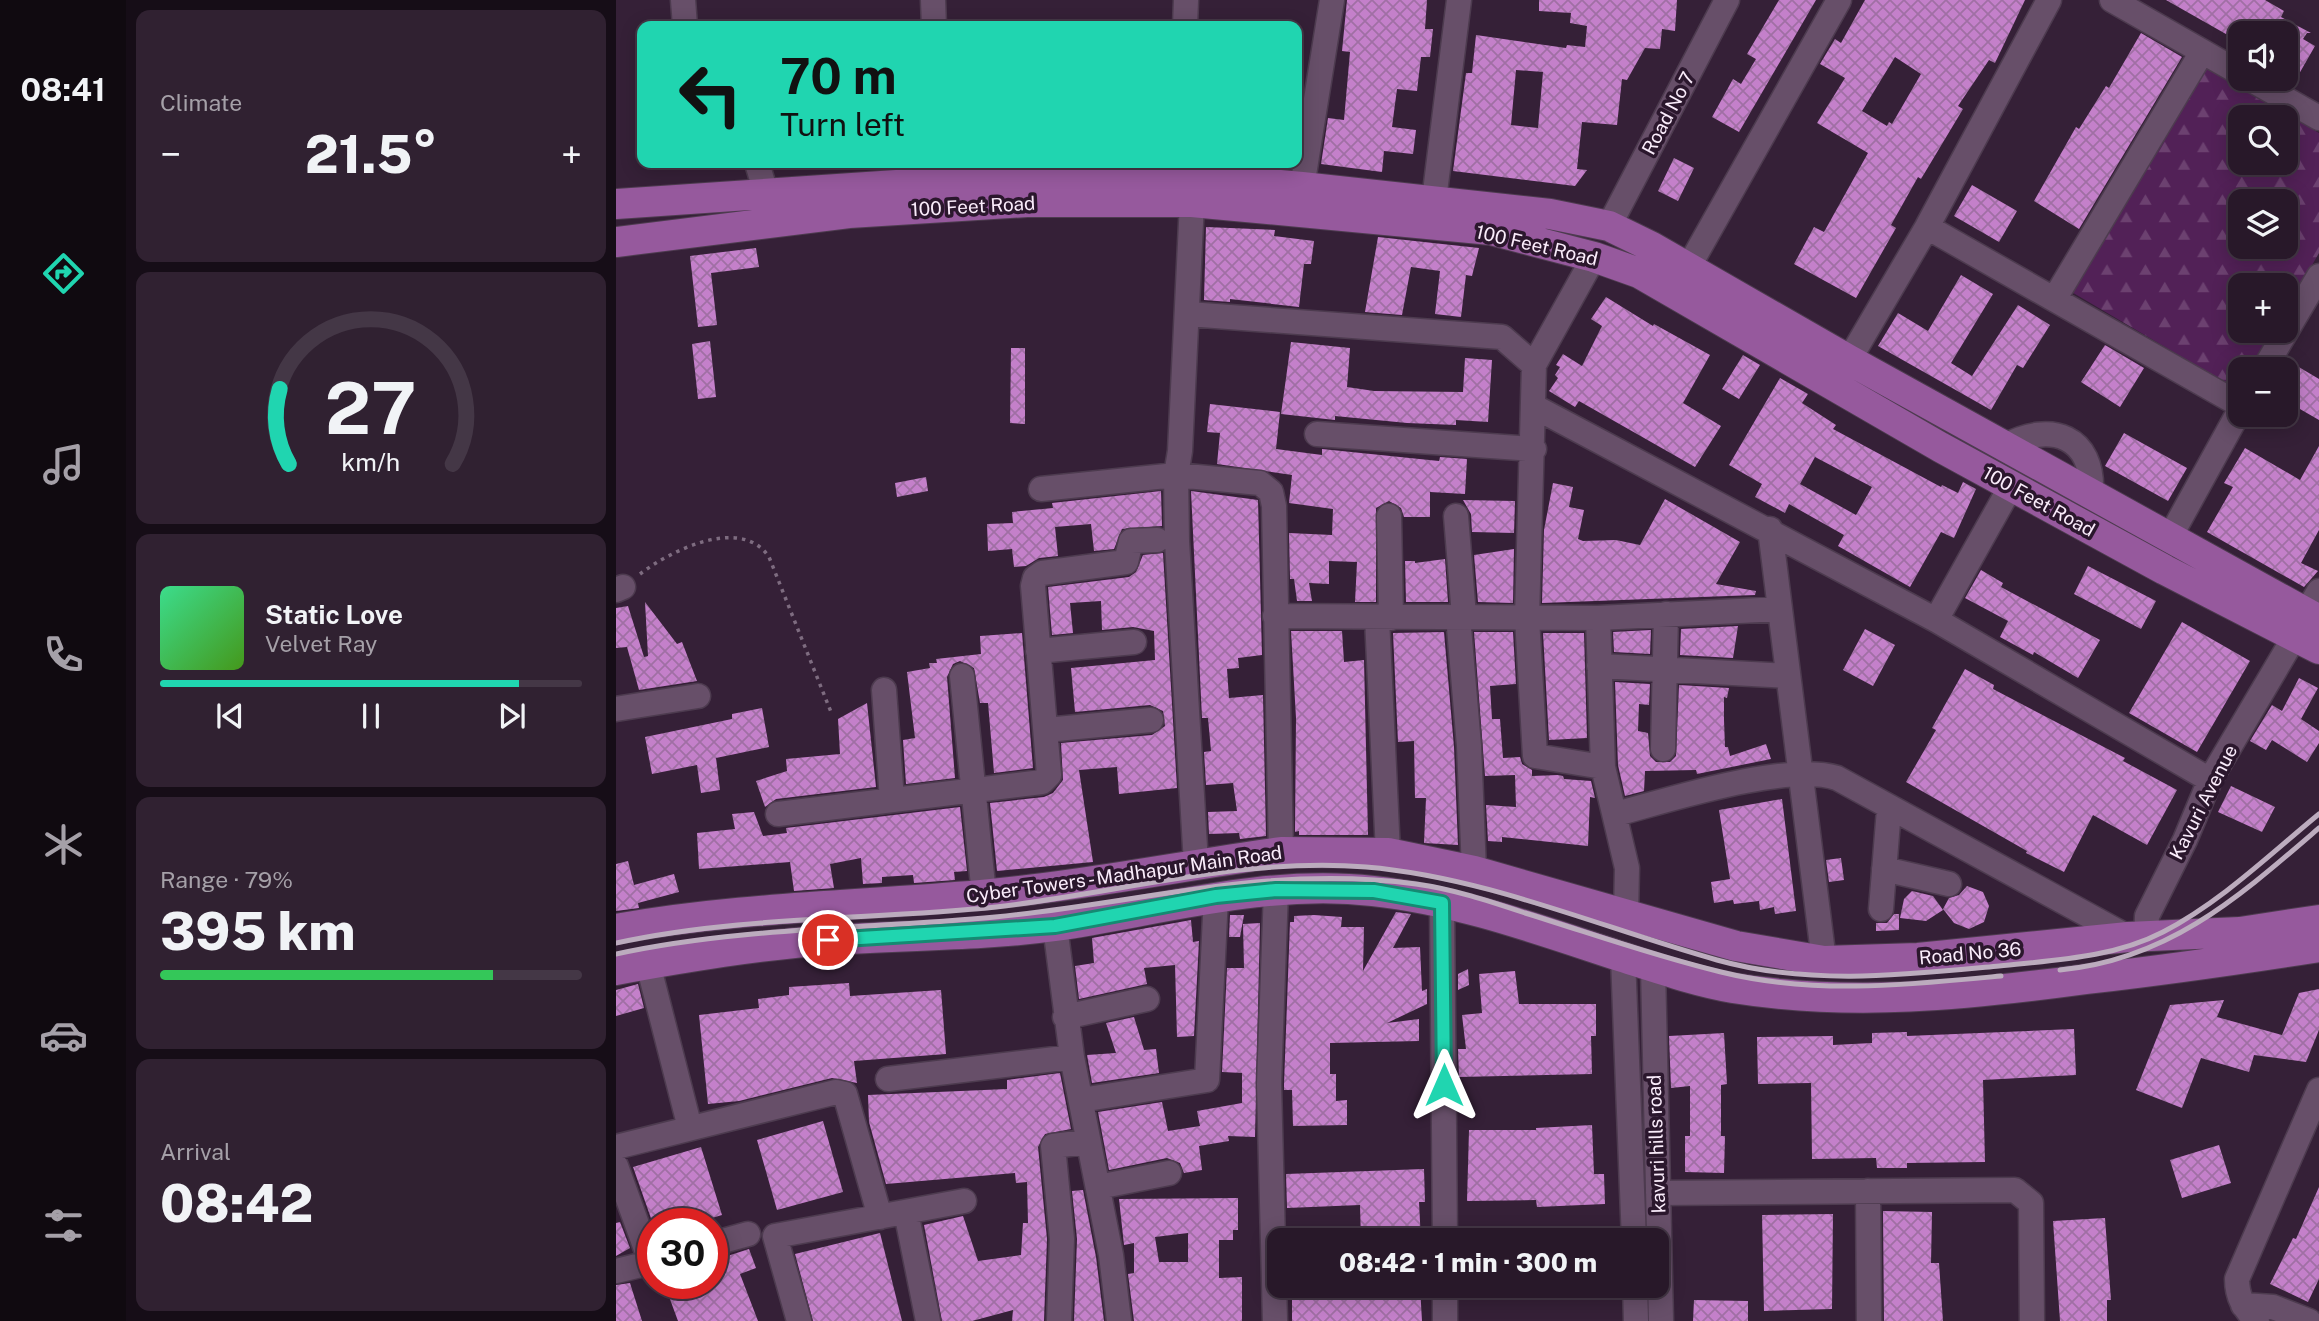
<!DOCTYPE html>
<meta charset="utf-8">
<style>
:root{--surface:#281829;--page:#302131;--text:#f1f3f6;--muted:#a5a0a8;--line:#443746;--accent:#20d5b0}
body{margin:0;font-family:"Public Sans",sans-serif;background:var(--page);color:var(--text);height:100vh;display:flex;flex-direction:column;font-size:26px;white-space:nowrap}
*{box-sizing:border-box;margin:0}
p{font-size:23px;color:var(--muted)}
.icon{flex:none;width:38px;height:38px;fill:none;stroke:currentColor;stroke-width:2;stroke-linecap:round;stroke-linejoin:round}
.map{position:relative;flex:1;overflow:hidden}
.panel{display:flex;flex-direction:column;gap:10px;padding:10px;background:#160d17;width:490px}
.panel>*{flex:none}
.top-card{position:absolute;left:21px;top:21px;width:665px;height:147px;border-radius:14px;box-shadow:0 4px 18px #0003,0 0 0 2px var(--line);background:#20d5b0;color:#111;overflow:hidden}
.fabs{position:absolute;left:1612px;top:21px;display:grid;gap:14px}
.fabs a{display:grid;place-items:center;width:70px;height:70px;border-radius:14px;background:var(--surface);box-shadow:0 4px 18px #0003,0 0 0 2px var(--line);font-size:35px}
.speed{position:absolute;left:21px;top:1208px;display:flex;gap:14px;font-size:35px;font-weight:700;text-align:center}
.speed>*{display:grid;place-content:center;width:91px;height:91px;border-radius:50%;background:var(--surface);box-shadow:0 4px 18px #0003,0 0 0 2px var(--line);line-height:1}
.speed .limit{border:10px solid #d22;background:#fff;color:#111}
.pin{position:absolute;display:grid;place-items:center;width:60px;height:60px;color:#fff;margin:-30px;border:4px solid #fff;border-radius:50%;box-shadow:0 2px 7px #0007}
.me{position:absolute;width:77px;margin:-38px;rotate:0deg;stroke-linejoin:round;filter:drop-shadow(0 0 5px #0008)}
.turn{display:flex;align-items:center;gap:24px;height:147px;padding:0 28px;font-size:32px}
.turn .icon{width:91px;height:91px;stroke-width:2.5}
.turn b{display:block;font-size:49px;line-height:60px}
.big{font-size:52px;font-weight:800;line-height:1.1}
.panel .tile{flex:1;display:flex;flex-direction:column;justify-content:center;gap:10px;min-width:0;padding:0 24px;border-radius:14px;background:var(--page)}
.panel .dial{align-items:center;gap:0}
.dial svg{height:182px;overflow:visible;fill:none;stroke:var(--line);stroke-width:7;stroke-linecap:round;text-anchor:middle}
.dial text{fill:var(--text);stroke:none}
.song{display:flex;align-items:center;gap:21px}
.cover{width:84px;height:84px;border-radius:10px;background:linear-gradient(135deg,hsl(150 70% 55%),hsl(100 70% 35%))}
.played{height:7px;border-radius:4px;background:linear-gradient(90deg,var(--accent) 85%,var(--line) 85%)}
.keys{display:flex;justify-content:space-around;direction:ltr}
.heat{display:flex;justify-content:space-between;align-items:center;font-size:38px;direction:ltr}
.charge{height:10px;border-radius:5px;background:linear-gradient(90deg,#34c759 79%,var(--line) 0)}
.trip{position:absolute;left:651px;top:1228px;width:402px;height:70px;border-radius:14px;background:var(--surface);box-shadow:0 4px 18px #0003,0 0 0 2px var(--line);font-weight:800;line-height:70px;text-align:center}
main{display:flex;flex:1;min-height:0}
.tabs{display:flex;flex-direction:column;width:126px;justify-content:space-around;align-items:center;background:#100a10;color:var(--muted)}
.tabs .icon{width:49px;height:49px}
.tabs .on{color:var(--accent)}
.tabs b{font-size:32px;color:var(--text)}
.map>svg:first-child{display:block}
.forest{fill:url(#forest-firs);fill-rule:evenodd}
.building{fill:url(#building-cross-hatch);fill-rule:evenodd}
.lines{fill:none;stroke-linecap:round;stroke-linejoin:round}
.minor-casing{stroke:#4d3b4f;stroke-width:27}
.major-casing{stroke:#4d3b4f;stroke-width:32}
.path{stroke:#7e6c80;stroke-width:3.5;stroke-dasharray:3.5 5;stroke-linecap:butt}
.minor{stroke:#674f69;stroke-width:24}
.major{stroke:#96599d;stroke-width:30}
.rail{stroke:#bcacbe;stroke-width:5}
.route-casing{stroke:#158a72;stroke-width:18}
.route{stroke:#20d5b0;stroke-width:12}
.labels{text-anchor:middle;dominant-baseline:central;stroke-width:7;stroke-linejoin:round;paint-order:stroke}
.street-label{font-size:19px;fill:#faecfb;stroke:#2b172d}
</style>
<main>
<nav class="tabs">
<b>08:41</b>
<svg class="icon on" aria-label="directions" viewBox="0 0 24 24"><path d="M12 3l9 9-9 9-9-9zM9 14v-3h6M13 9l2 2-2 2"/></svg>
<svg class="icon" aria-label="music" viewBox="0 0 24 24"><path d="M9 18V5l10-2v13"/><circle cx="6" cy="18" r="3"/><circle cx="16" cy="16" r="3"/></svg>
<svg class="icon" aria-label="phone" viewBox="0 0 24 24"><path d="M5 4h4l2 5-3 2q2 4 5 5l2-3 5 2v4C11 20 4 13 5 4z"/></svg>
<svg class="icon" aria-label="climate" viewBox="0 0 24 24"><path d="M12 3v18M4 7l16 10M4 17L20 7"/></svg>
<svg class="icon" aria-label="car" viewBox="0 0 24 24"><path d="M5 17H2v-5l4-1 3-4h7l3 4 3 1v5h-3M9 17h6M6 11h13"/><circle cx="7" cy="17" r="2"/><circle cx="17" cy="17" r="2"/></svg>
<svg class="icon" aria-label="filters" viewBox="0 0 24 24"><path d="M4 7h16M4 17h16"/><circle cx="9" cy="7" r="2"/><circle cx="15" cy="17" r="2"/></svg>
</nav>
<section class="panel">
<div class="tile"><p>Climate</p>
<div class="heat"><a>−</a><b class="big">21.5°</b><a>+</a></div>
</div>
<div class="tile dial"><svg viewBox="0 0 100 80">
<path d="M14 69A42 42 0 1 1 86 69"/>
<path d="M14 69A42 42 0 0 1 10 36" stroke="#20d5b0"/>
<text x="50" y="56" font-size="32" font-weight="700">27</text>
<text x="50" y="72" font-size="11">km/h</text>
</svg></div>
<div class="tile">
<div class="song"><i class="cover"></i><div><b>Static Love</b><p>Velvet Ray</p></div></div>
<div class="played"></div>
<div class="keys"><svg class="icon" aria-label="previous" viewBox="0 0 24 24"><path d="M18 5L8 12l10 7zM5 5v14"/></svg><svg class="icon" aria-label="pause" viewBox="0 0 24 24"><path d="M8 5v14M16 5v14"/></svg><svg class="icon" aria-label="next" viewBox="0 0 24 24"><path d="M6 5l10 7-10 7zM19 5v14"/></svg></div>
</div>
<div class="tile"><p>Range · 79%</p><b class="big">395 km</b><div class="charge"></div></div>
<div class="tile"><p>Arrival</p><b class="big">08:42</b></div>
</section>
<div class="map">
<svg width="1703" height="1321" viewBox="0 0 1703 1321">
<defs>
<pattern id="forest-firs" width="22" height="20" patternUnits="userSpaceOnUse" patternTransform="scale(1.75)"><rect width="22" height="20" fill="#522157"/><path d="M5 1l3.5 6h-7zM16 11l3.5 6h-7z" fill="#6c4170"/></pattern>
<pattern id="building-cross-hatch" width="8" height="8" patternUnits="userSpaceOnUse" patternTransform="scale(1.75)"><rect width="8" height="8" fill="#c480ca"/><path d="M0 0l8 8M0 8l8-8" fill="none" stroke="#a06fa4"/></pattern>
</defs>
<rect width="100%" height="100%" fill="#352037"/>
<path class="forest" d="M1588 66 1703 133V253L1670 310V285H1624V331H1657L1634 369H1624L1622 390 1454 291ZM1624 117H1670V163H1624ZM1624 201H1670V247H1624Z"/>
<path class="building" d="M731 0H811L809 29H817L814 57H805L801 91 781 89 776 127 800 130 797 154 768 151 766 172 705 164 712 118 728 120 734 52 726 51Z
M923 0H1061L1059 31 1046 29 1044 49 1029 48 1011 80 1006 79 1001 125 966 122 961 169 971 170 959 186 837 171 850 73H856L860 35 950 48 951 45 969 47 971 26 954 23 955 13 923 11ZM900 70 927 72 922 128 895 125Z
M1163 0H1200L1123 132 1096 117 1117 79 1125 84 1140 59 1131 54Z
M1249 0H1409L1379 63 1373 60 1342 106 1347 109 1305 179 1302 177 1275 225 1280 228 1240 298 1178 264 1198 227 1208 232 1252 153 1201 123 1229 78 1204 64 1219 39 1225 43ZM1279 57 1305 74 1276 124 1273 122 1271 126 1246 111Z
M1550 0H1649L1668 11 1665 17 1695 33H1691L1687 39 1699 46 1683 74 1670 67V33H1624V42Z
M1525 33 1566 57 1463 229 1418 201 1460 127 1463 129 1490 86 1493 88Z
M1058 158 1078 168 1062 201 1042 191Z
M1356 185 1401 211 1383 242 1338 216Z
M590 227 659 230 658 236 698 241 695 264H688L683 307 614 299V302L588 300Z
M762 237 863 248 856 276 850 275 845 317 819 314 824 271 795 267 786 315 749 312Z
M140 248 143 267 95 273 101 325 82 327 74 256Z
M1345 275 1377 294 1335 363 1356 376 1402 305 1434 325 1407 368 1401 365 1375 410 1262 346 1282 313 1312 331Z
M990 297 1037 326 1038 324 1094 355 1067 403 1105 426 1079 467 963 401 959 407 933 391 942 378 939 375 944 367 940 365 947 354 966 366 986 326 975 319Z
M94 341 100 397 82 399 76 344Z
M675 342 734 348 731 387 758 391 847 392 849 358 876 360 872 422 840 420V425L791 423 719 416V420L665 414Z
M1489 345 1528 368 1504 407 1465 382Z
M395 348H409V424L394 423Z
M1127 355 1144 365 1123 399 1106 389Z
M1671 360 1703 379V420L1670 401Z
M1164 378 1192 394 1186 403 1220 425 1217 429 1325 487 1326 485 1342 493 1347 482 1360 489 1338 538 1325 532 1294 587 1222 546 1228 535 1173 504 1169 513 1139 497 1146 484 1113 465ZM1199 457 1256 487 1240 515 1184 484Z
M594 404 664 412 660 449 706 455V449L823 461 824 457 851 459 849 494 814 492V517H788L785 508 773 501 760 508V602H739L741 562 713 561V584L693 583 696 601H681L678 579H674L673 533 716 535 717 509 673 503 676 475 601 464 604 433 591 432Z
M1508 433 1571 468 1552 501 1489 466Z
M1703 446V530L1685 563 1702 571 1688 587 1591 532 1617 487 1608 483 1629 448 1684 480Z
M310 477 312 491 281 497 279 483Z
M937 483 957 487 953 507 968 510 962 539 967 541 1000 540 1024 545 1049 499 1124 542 1100 584 1140 591 1139 595 926 603 928 530Z
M545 491 546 526 506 529 498 549 478 551 475 524 439 527 442 556 423 558 410 566 398 567 396 549 372 551 371 524 397 523 396 512 437 508 436 503Z
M575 491 642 500 646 655 622 658 623 668 611 669 613 698 647 695 650 836 624 839 623 833 593 834 592 812 621 811 617 783 590 785 588 752 595 751 592 718H586Z
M847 500 899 501 898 533 856 532 855 514Z
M898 549 897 603 862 602 858 555Z
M547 553 561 788 503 794 501 767 463 770 477 862 381 871 374 803 428 797 437 793 447 780 445 743 536 735 549 726 547 711 534 705 459 712 455 668 539 660 538 631 517 627 486 630 485 601 454 603 457 633 436 635 432 587 513 577 520 572 527 555Z
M829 559 832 602H790L789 561H799V563Z
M1472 566 1540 601 1525 629 1458 594Z
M1365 570 1387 583 1385 587 1484 640 1462 678 1418 652 1417 655 1384 637 1392 621 1349 598Z
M29 602 61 644 66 642 81 681 23 690 11 647 0 648V608L12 606 28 657 32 656Z
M1566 622 1634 661 1581 752 1513 713Z
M1122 626 1117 658 1064 655 1065 629Z
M1249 629 1279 645 1257 686 1227 670Z
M1035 630 1034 654 998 652 997 632Z
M675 631H726L728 662 748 660 752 835H683V831L679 832 680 718Z
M828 632 838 747 842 845 808 843 810 798H799L798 741 782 742 777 633Z
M858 632H897L900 684 874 686 876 719H884L887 758 904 757 906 764 916 770V776L942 775 947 776 948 779 975 781 979 798 974 797 972 846 886 837V842L872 841 870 805 900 807 899 775 869 776Z
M406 633 417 768 378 773 372 703H364L358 668 344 661 337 664 331 677 339 778 290 784 287 740 299 738 291 672 314 668 313 663H321L320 659 365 654 364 636Z
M927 633H968L971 738 933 740Z
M1349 669 1378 685 1377 689 1509 758 1507 761 1561 790 1531 845 1477 815 1448 872 1410 853 1411 851 1290 782 1320 730 1316 728Z
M1683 678 1702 688 1685 719 1703 731V743L1691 762 1656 740 1650 750 1634 741 1656 705 1666 711Z
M999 682 1034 684 1033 705 1023 704 1022 731 1032 733 1034 756 1040 762H1054L1060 756 1063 685 1113 688 1111 698 1108 697V720L1109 747H1112L1114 756 1150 744 1155 759 1081 774 1080 770 1029 771 1028 791 1009 796 1002 765Z
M251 703 260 787 160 799 149 807 140 781 171 771 170 759 224 754 222 719Z
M146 708 153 747 100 758 104 790 85 793 81 765 36 774 29 737 116 719V714Z
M1615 786 1659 807 1646 832 1602 812Z
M1166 799 1180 911 1159 914 1158 907 1144 910 1143 901 1118 904 1117 900 1098 903 1095 882 1114 879 1103 810Z
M344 807 351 871 338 872 339 880 298 883 297 875 266 877V883L247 884 245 858 214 864 218 888 178 891 174 862 83 869 81 833 119 829 116 814 138 812 147 836 171 833 170 828Z
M1225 858 1228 880 1213 882 1210 860Z
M12 861 18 885 58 874 63 892 22 903 23 908 0 911V864Z
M1351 886 1367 892 1373 906 1368 922 1353 929 1338 923 1327 909 1333 898 1343 895Z
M1296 891 1317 896 1327 910 1310 921 1284 918 1288 899Z
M780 912 795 914 777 948 804 947 806 991 811 989V1004L771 1023 803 1019V1041L714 1043V1074H720V1101L731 1100V1125L677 1126 676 1090H668V1084L674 922H678V916L698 915 726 917 725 927H748L747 971Z
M1278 914H1283V930L1260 931V923H1271Z
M614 915H628L624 937H613Z
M575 920 577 942 583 941 578 1036 561 1037 559 965 528 968 531 984 463 999 459 966 478 963 476 938Z
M644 923 639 1137 612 1136 613 1141 583 1146 586 1170 568 1173 564 1163 551 1158 493 1170 482 1112 546 1102 552 1131 584 1126 581 1111 626 1103V1073L606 1072 611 968H628L627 924Z
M852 969 853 985 842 990V974Z
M899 971 903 1004H980V1036H975L976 1074 843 1077 842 1049H850L846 1015 866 1013 863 974Z
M233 983 234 996 325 990 330 1054 238 1061 241 1083 216 1078 123 1101 92 1104 83 1015 143 1008 142 999 173 995V987Z
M22 984 28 1008 0 1016V990Z
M1703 989V1030L1690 1062 1638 1055 1633 1072 1585 1058 1566 1108 1520 1090 1554 1005 1608 1000 1601 1017 1666 1035 1683 993Z
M518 1017 528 1050 540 1049 543 1073 476 1083 471 1055 500 1053 490 1023Z
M1458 1029 1460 1075 1367 1080 1369 1162 1291 1163V1168H1261L1260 1158 1196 1159 1195 1083 1142 1084 1141 1037 1217 1036V1045L1256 1043V1033L1291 1032V1036Z
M1108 1033 1111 1084 1105 1085V1136H1109L1108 1173 1069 1172V1136H1074V1086L1055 1088 1053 1036Z
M444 1073 455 1129 429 1134 422 1147 431 1239 428 1321H396L397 1310 356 1321H326L308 1225 347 1216 362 1261 405 1255 407 1223H412L411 1182 400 1183 399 1173 270 1184 253 1122 252 1095 391 1089V1080Z
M207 1121 227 1192 161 1210 141 1140Z
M976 1125 978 1174H988L989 1204 921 1207 920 1200 851 1201 853 1130H920V1128Z
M1603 1145 1615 1183 1566 1198 1554 1160Z
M85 1147 106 1215 79 1223 37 1224 17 1167Z
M808 1169 809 1202H803L805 1241H745L744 1205 671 1208 670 1174Z
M1703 1187V1279L1692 1302 1654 1284 1677 1238 1680 1239Z
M467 1190 480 1257 488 1321H458L461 1239 456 1191Z
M622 1198V1230H617V1240H603V1278L626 1277V1321H518L512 1274 518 1273V1243L508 1245 503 1199ZM572 1233V1262H543L539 1237Z
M1267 1211 1316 1212 1315 1263H1323L1327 1321H1268Z
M1217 1214 1216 1309 1148 1311 1146 1215Z
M1489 1218 1495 1300H1491V1321H1444L1437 1221Z
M4 1222 14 1248 0 1256V1223Z
M264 1233 286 1321H197L179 1254Z
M133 1249 140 1268 124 1274 142 1321H62L48 1283H96V1261Z
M14 1283 26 1321H0V1285Z
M676 1286H804L806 1321H676Z
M1078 1300 1132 1301V1321H1077Z"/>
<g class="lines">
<g class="minor-casing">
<path id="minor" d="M67 0 69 26
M317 0 318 26
M1496 0 1624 73
M569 26 570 0
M1634 79 1703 118
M141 163 150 193
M686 187 716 0
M818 200 843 0
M576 202 564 451 560 475 561 541 580 864
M993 226 1111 0
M1311 227 1624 405
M978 257 918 365 911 618 919 756 987 767
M1072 268 1223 0
M1439 298 1586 52
M572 314 886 337 918 365
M1233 360 1311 227 1433 0
M1648 369 1703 276
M917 406 1320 620 1594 780
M701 434 918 449
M1389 446C1435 421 1478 436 1475 493
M425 489 560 475 644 483 655 492 658 506 665 852
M773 516 775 618
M840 516 848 616
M1154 529 1208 961
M1554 537 1624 410
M0 590 7 587
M1690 613 1703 591
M659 616 982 618 1164 609
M842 616 853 746 858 871
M761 618 772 853
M982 618 987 767 1011 868 1010 914
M1320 620 1395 486
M422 651 518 642
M983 666 1172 676
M346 676 368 895
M268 690 276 800
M0 709 82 696
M430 730 535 720
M1047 749 1050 614
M162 814 426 782 433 775 417 586 419 578 426 573 510 562 515 541 541 540
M1000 814C1053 800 1170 762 1221 778L1512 937
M1268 869 1333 884
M826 903 829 1241
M1265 909 1273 809
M439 926 456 1057 495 1255 503 1321
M1530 937 1531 916 1569 840 1594 780 1679 636
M1007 957 1018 1241
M32 964 74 1128
M1037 968 1045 1321
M449 1017 531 999
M272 1079 456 1057
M465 1100 591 1080 600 896
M0 1147 220 1092 229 1094 264 1217
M0 1166 35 1263
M482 1187 553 1173
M1252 1191 1253 1321
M1042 1193 1399 1190 1415 1203 1416 1321
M290 1212 312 1321
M96 1244 132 1234
M0 1271 37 1262
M829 1286V1321
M1019 1286 1020 1321
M1627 1305 1657 1307 1693 1321
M183 1321 159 1236 348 1201
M443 1321 446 1239 437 1146 470 1142
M659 1321 653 1084 660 890
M1641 1321C1628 1309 1621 1297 1621 1279L1703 1090"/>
</g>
<g class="major-casing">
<path id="major" d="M0 204 457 173 565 176 686 187 934 214 993 226 1036 247 1233 360 1703 620
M0 242 233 213 411 202H576L875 230 978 257 1023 273 1324 447 1549 570 1703 649
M0 929C121 907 243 906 365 895 465 886 565 866 665 852L772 853 858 871 1120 946 1208 961 1302 958 1512 937 1624 932 1703 920
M0 970C71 957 142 945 215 940 289 935 365 936 440 926 546 910 649 879 757 891 841 900 921 929 1000 955 1038 967 1077 981 1117 988 1236 1007 1352 995 1471 979 1549 970 1626 959 1703 947"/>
</g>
<path class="path" d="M24 574C54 551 125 515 153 557L215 712"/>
<use href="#minor" class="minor"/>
<use href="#major" class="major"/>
<path class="rail" d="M0 943C124 916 254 920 380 907 502 893 626 857 750 867 870 877 986 928 1101 960 1194 986 1289 975 1383 966 1438 960 1497 958 1547 932 1605 902 1653 855 1703 814
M0 954C124 927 254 929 379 917 524 903 652 864 800 884 837 889 873 901 909 913 974 933 1038 956 1105 972 1198 995 1291 985 1385 976
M1444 970C1553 960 1624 896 1703 828"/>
</g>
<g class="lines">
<g class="route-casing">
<path id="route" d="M212 940 439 926 600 896 660 890 758 891 826 903 828 1085"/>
</g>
<use href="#route" class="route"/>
</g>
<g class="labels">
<g class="street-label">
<text transform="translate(1052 113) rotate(-62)">Road No 7</text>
<text transform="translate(357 206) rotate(-3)">100 Feet Road</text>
<text transform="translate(921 245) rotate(13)">100 Feet Road</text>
<text transform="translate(1423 501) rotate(29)">100 Feet Road</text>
<text transform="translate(1587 802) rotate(-63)">Kavuri Avenue</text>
<text transform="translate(508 874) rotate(-8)">Cyber Towers - Madhapur Main Road</text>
<text transform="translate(1354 953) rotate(-5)">Road No 36</text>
<text transform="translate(1040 1144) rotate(-92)">kavuri hills road</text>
</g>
</g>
</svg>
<div class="fabs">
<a><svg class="icon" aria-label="sound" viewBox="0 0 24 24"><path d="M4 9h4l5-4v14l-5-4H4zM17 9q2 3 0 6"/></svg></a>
<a><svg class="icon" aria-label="search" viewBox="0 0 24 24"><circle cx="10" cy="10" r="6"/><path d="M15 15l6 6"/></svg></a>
<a><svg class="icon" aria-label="layers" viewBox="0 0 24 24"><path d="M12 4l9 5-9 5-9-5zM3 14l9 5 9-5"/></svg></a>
<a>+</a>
<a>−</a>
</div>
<div class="speed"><div class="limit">30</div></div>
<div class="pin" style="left:212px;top:940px;background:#d93025"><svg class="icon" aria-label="arrive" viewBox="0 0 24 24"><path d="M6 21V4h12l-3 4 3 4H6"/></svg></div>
<svg class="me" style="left:828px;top:1085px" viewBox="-20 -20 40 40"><path d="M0-17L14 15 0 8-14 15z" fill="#20d5b0" stroke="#fff" stroke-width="4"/></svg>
<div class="trip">08:42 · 1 min · 300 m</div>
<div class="top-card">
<div class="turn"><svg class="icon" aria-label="left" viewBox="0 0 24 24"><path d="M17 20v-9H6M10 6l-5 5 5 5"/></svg><div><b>70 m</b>Turn left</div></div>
</div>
</div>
</main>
